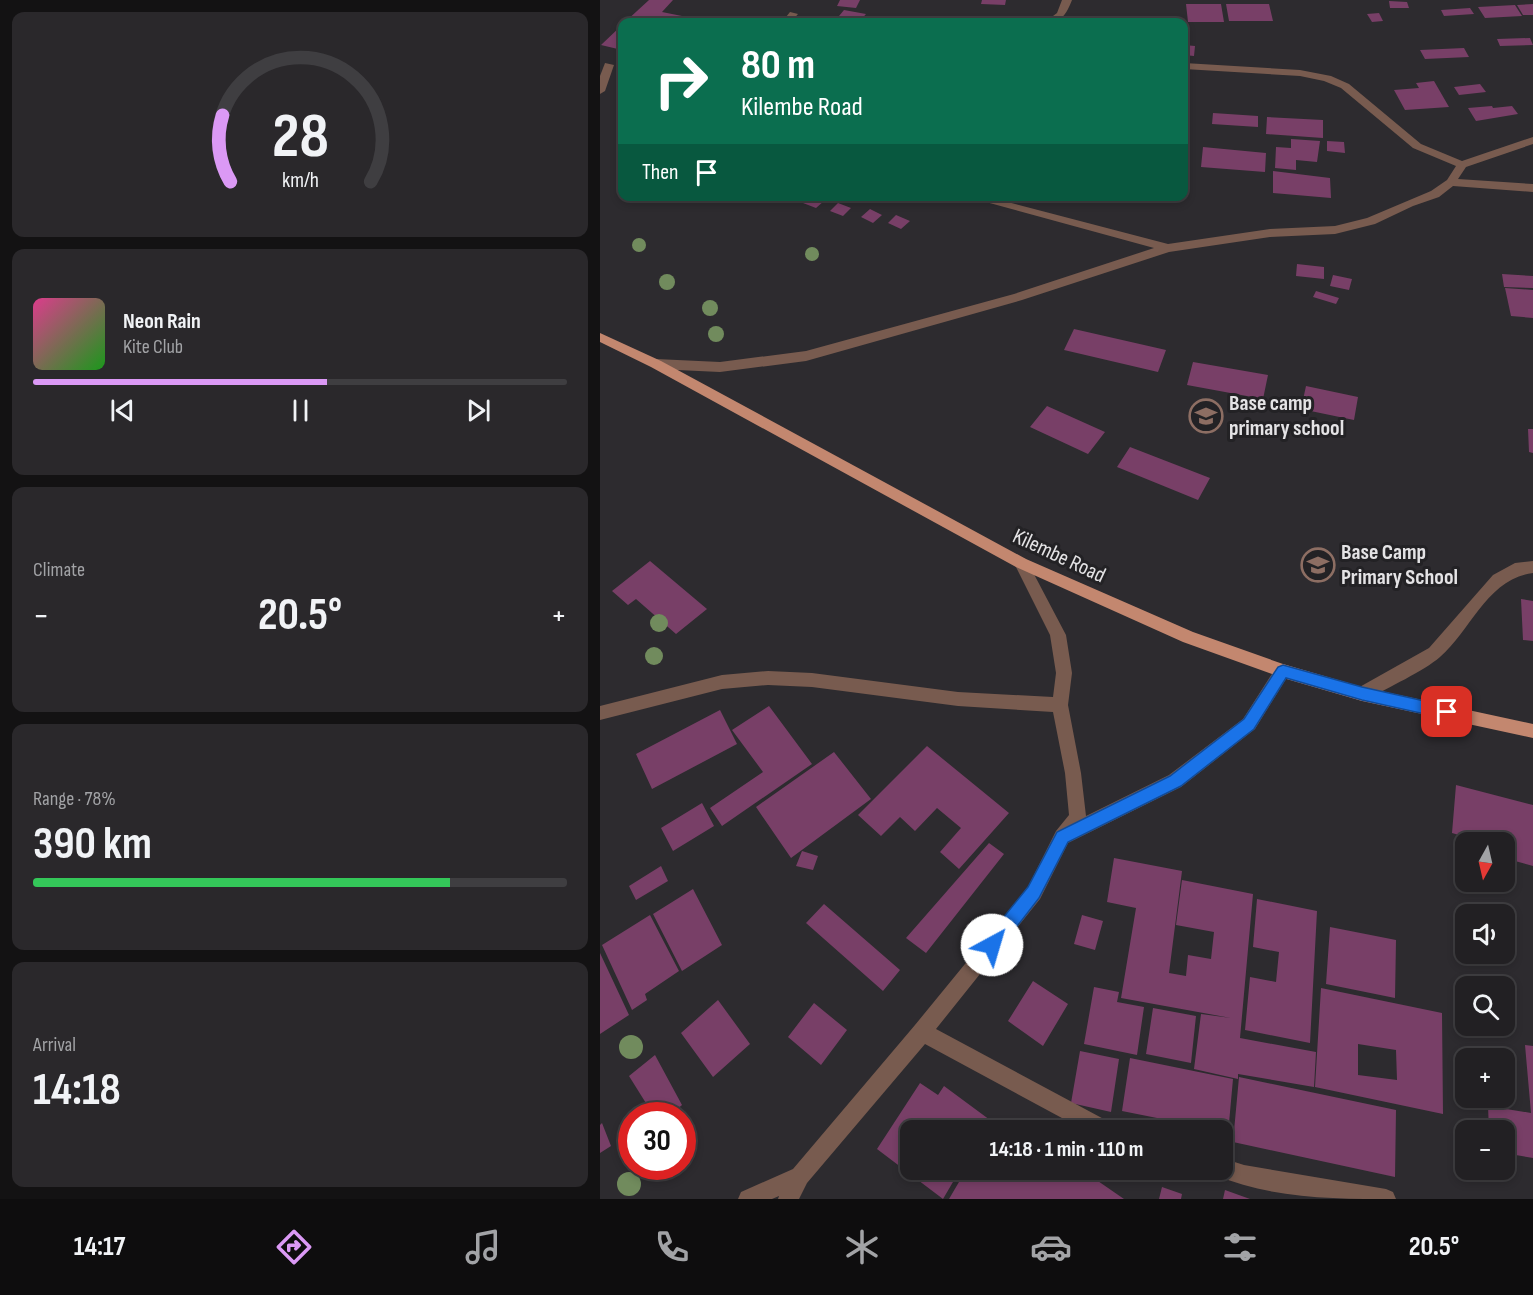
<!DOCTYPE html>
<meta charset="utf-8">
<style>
:root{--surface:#222023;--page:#2a282b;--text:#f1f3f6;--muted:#a2a3a6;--line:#3f3e41;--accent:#db99f5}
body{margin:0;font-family:"Sofia Sans Condensed",sans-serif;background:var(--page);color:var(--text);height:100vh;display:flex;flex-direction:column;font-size:22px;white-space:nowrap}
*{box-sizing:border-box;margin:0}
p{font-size:20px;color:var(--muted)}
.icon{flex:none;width:33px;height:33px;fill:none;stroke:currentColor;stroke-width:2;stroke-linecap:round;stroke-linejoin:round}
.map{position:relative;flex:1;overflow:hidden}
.panel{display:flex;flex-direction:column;gap:12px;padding:12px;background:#131213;width:600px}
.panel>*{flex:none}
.top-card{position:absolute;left:18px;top:18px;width:570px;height:183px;border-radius:12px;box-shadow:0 3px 9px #0003,0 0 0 2px var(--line);background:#0b6e4f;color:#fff;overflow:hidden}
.needle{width:39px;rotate:188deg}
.fabs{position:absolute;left:855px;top:832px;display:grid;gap:12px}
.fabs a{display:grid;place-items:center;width:60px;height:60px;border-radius:12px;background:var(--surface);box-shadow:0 3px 9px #0003,0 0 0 2px var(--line);font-size:30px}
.speed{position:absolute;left:18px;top:1102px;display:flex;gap:12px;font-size:30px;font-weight:700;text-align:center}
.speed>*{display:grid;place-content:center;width:78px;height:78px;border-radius:50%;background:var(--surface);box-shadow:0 3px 9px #0003,0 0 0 2px var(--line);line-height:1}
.speed .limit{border:9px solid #d22;background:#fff;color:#111}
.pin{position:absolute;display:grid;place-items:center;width:51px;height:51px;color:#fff;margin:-26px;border-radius:12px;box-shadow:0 3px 9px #0006}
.me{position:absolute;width:66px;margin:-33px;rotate:39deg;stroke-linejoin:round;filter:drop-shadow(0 0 4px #0008)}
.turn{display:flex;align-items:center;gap:21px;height:126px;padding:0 24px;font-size:27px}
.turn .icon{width:78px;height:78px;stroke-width:2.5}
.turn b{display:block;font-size:42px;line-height:51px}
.then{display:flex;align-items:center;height:57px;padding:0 24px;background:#0003;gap:12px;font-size:22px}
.big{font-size:45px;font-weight:700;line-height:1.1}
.panel .widget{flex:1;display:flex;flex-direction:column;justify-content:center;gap:9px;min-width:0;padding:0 21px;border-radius:12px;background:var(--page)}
.panel .dial{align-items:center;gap:0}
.dial svg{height:156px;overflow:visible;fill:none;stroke:var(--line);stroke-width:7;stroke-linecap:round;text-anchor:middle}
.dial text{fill:var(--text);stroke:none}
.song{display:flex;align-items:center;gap:18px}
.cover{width:72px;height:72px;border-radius:9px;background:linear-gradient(135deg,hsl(330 70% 55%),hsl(120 70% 35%))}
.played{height:6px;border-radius:3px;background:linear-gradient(90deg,var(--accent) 55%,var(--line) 55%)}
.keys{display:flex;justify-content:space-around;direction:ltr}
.heat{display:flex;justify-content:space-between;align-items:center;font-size:33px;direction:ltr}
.charge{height:9px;border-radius:4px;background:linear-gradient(90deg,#34c759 78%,var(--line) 0)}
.trip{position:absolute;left:300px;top:1120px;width:333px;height:60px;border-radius:12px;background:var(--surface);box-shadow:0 3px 9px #0003,0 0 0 2px var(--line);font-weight:700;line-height:60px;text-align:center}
.dock{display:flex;height:96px;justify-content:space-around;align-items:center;background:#0e0d0e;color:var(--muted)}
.dock .icon{width:42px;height:42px}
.dock .active{color:var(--accent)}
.dock b{font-size:27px;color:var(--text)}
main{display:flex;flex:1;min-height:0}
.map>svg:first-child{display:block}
.building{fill:#783f67;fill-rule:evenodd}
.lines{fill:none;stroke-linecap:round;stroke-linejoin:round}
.lane{fill:#785b4f;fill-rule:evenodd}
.street{fill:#785b4f;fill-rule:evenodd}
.primary{fill:#c3876f;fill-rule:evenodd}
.tree{fill:#718b5d}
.route{fill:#1a73e8;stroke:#114b97;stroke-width:1.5}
.labels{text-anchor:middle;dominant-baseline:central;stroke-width:6;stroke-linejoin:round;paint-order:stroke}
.poi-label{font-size:22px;font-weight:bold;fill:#e4e3e5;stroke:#232225;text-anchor:start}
.street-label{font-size:22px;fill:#e4e3e5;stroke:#232225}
</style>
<main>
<section class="panel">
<div class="widget dial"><svg viewBox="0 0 100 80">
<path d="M14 69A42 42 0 1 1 86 69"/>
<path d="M14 69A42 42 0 0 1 10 35" stroke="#db99f5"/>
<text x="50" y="56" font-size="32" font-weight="700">28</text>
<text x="50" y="72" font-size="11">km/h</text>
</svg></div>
<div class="widget">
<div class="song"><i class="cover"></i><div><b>Neon Rain</b><p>Kite Club</p></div></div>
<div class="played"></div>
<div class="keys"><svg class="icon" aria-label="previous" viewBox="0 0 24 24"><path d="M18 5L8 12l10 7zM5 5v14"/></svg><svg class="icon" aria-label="pause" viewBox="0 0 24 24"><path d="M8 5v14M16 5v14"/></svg><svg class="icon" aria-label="next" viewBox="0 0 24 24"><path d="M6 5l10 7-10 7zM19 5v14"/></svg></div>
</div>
<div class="widget"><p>Climate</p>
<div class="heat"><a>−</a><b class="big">20.5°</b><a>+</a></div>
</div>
<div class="widget"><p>Range · 78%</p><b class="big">390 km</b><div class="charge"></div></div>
<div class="widget"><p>Arrival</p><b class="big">14:18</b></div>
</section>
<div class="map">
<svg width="933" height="1199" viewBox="0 0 933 1199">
<rect width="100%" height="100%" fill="#2d2b2f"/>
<path class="building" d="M49 0H73L62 12 87 17 81 22 58 18 54 22H25Z
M240 0H260L256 8 237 6Z
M382 0H406L405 5 381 4Z
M789 1 807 2 809 8H790Z
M586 4H621L624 22H588Z
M626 4H669L673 21H629Z
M933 4V15H923L917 5Z
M915 5 922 16 885 18 878 7Z
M870 8 874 14 844 16 841 10Z
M244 10 266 14 259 22H234Z
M779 13 783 21 772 22 767 14Z
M22 25V50L1 45Z
M930 38 933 45 900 46 897 39Z
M584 45 595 46 594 56 584 55Z
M864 48 869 57 825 59 820 50Z
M834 81 849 107 805 110 794 90 819 88 816 83Z
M880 84 886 92 859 95 854 87Z
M584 88H590L589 104H584Z
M892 106 893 108 912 106 918 114 876 121 868 108Z
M613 113 658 116V127L612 124Z
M667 117 723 120V138L666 134Z
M691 139 720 141 717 162 696 160V170L675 168 676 147 691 148Z
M727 141 744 142 745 153 727 151Z
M603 147 666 153 665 172 601 167Z
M673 171 730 178 731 198 673 193Z
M211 196H213L224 201 216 208 203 203Z
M238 203 251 208 243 216 230 211Z
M270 209 282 215 273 223 261 217Z
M296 215 310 221 301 229 288 223Z
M697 264 724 267V279L696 276Z
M902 274 933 276V288L904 287Z
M733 275 752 279 749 290 730 286Z
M905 288 933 290V318L911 316Z
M716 291 739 298 736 304 713 297Z
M474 329 566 350 558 372 464 350Z
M593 362 668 375 663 399 587 385Z
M706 386 758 397 754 420 701 409Z
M447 406 505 432 488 454 430 427Z
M928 429H933V453L929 452Z
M530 447 610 478 598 500 517 467Z
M50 561 107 609 76 634 36 599 28 605 12 591Z
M921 599 933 601V641L923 640Z
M169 706 212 764 122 826 110 808 163 772 132 730Z
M120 710 137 744 52 789 36 754Z
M327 746 409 813 359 869 340 852 361 828 337 808 315 831 300 817 281 836 258 815Z
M234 752 271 799 191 858 156 807Z
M856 785 933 805V866L904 858V843H886L852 833Z
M102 803 114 826 73 851 61 828Z
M389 843 404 854 326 953 306 938Z
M202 851 218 856 213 870 196 866Z
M514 858 582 871 569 973 586 976 588 955 611 959 614 932 576 925 582 880 653 894 640 1038 716 1052 714 1087 638 1074V1079L594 1069 601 1014 631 1018 521 998 536 908 507 902Z
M61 866 68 881 36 900 29 886Z
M93 889 122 945 82 971 53 914Z
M657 899 717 911 710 1043 645 1030 650 977 676 982 679 952 653 947Z
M224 904 300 970 283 991 206 923Z
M50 915 79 971 45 994 47 1000 32 1010 2 945Z
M482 915 503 921 495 950 474 944Z
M730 927 796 940 795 998 726 984Z
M0 953 29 1015 0 1034Z
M433 981 468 1004 443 1046 408 1021Z
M494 987 519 992 517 1002 544 1007 537 1055 484 1044Z
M721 988 842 1013 843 1114 715 1087ZM758 1044 796 1050 797 1080 758 1075Z
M118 1000 150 1044 113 1077 81 1033Z
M214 1003 247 1030 221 1065 188 1037Z
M553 1008 596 1016 591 1063 546 1054Z
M925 1045 933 1046V1158L904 1153V1131H889L888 1106 931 1113Z
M480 1051 519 1059 511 1112 471 1103Z
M55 1055 82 1105 69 1116H54L29 1076Z
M530 1058 633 1079 628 1134 622 1131 522 1111Z
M639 1077 796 1110 795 1177 633 1142Z
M320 1083 338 1095 344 1086 390 1120 384 1131H310V1170H360L343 1199 277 1149Z
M2 1123 11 1146 0 1153V1125Z
M366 1170H482L524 1199H349Z
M562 1187 582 1194 581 1199H559Z
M625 1190 650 1199H623Z"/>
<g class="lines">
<path class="lane" d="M5 63 14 65 5 91 0 94V76Z"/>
<path class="street" d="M462 0H472C466 15 462 22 445 22L457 13Z
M190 12 198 14 191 22H182Z
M584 63 700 70 731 76 749 84 821 144 862 161 933 137V144L866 167 858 179 933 184V192L853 186 839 197 813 206 775 224 735 234 670 237 569 252 422 300 206 361 120 372 56 369 50 364 56 359 120 362 206 351 414 294 554 248 364 196H385L568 244 670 229 735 226 767 218 831 191 847 180 856 166 813 148 741 88 724 81 700 76 584 69Z
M421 557 426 559 466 635 472 673 468 705 481 773 486 816 569 775 643 719 677 666 683 664 689 666 691 671 655 729 581 787 468 843 440 899 336 1029 513 1124 516 1131H486L325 1044 207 1183 199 1199H178L179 1196 172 1199H138L141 1192 193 1169 315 1025 428 887 456 831 469 815 465 773 453 712 358 706 212 687 168 685 122 689 0 720V706L122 675 168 671 212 673 358 692 453 697 456 673 450 635 414 563 416 559Z
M933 561V573C888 578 871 630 840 657 824 671 787 688 768 699L762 701 756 699 754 694 756 689 829 648 893 575 915 563Z
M622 1158 644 1165 786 1189 793 1192 796 1199C736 1199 672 1199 615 1175L613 1170H622Z"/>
<path class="primary" d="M0 333 61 361 426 559 593 632 683 664 762 687 933 724V738L762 701 683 678 583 642 416 567 51 367 0 342Z"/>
</g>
<g class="tree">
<circle cx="39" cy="245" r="7"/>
<circle cx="212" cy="254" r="7"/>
<circle cx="67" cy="282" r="8"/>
<circle cx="110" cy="308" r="8"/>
<circle cx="116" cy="334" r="8"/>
<circle cx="59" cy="623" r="9"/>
<circle cx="54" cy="656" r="9"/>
<circle cx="31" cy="1047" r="12"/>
<circle cx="29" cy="1184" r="12"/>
</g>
<path class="route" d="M683 665 762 687 847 706 853 708 855 712 853 717 847 719 762 700 686 678 654 729 581 786 468 842 439 898 398 951 392 953 386 951 383 945 386 939 428 887 457 832 570 776 644 719 678 667Z"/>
<defs>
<g id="school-ring" transform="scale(1.725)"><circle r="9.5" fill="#232225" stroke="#8d6e63" stroke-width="1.5"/><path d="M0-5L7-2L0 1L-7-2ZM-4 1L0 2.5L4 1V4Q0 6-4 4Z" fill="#8d6e63"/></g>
</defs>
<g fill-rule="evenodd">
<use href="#school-ring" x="606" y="416"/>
<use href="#school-ring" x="718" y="565"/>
</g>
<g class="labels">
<g class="poi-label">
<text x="629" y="403">Base camp<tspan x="629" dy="25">primary school</tspan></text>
<text x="741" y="552">Base Camp<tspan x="741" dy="25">Primary School</tspan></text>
</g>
<g class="street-label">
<text transform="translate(459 556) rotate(25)">Kilembe Road</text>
</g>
</g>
</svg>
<div class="fabs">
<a><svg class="needle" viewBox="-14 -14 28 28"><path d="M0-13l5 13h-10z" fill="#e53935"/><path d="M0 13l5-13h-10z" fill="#a2a3a6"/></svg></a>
<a><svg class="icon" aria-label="sound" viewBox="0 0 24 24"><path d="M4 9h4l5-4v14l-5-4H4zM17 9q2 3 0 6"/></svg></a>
<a><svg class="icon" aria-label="search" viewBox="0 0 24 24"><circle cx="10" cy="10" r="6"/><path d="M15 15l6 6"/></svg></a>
<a>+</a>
<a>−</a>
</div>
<div class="speed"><div class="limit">30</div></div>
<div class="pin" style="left:847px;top:712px;background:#d93025"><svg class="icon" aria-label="arrive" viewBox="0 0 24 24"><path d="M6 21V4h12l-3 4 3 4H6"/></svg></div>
<svg class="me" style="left:392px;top:945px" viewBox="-20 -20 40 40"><circle r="19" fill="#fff"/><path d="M0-13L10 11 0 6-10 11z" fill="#1a73e8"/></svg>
<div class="trip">14:18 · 1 min · 110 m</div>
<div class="top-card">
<div class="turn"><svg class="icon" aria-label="right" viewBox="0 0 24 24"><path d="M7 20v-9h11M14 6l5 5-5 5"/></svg><div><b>80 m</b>Kilembe Road</div></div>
<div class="then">Then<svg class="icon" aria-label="arrive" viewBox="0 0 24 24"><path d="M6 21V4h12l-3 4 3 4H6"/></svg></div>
</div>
</div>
</main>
<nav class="dock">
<b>14:17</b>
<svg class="icon active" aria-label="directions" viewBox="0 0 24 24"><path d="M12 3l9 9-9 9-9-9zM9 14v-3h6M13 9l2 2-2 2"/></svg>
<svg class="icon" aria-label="music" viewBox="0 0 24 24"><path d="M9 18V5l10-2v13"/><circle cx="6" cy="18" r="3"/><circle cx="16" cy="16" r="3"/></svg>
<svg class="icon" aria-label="phone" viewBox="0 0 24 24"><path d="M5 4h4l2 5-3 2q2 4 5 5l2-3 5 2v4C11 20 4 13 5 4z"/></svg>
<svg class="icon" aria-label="climate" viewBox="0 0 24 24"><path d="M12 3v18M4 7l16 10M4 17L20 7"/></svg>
<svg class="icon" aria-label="car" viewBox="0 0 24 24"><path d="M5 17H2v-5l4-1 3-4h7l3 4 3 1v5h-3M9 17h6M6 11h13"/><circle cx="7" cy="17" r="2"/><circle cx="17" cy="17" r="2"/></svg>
<svg class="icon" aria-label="filters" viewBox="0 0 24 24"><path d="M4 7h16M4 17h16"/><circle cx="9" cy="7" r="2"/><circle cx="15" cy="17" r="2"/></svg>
<b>20.5°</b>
</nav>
